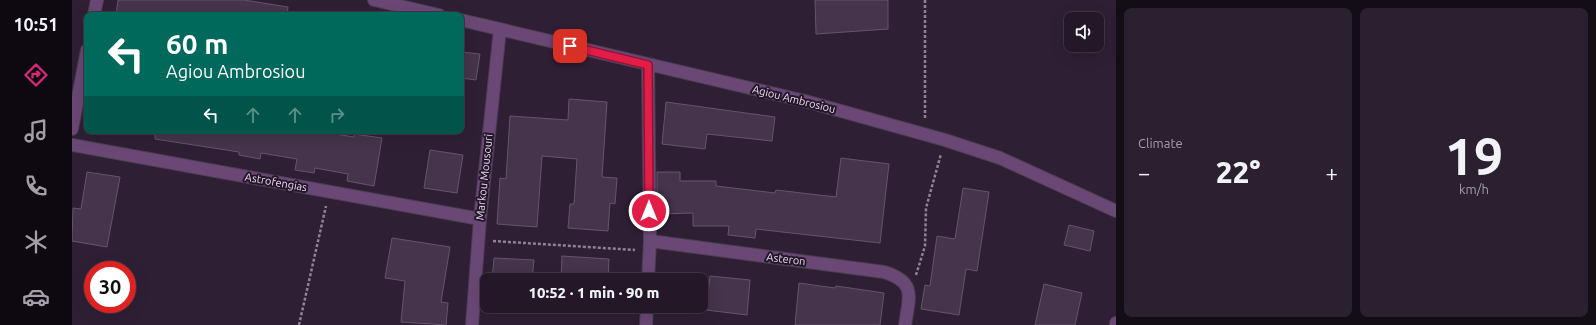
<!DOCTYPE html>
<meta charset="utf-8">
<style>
:root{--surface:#231728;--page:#2b2030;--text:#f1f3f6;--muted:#a39fa8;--line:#403645;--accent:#db2777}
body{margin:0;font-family:Ubuntu,sans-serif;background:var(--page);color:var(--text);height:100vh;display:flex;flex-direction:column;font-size:15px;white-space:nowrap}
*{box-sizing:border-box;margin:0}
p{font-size:13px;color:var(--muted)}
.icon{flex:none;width:22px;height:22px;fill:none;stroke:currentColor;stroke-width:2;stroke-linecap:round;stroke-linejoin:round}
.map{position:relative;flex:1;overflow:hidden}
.side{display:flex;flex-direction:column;gap:8px;padding:8px;background:#130d16;width:480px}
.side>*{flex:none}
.top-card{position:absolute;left:12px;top:12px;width:380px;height:122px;border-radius:8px;box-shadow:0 4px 16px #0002,0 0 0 1px var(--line);background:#00695c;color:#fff;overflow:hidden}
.controls{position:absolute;left:992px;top:12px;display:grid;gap:8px}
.controls a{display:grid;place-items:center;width:40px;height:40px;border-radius:8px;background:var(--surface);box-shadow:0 4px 16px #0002,0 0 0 1px var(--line);font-size:20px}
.speed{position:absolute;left:12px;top:261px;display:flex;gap:8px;font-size:20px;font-weight:700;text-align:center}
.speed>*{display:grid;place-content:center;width:52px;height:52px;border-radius:50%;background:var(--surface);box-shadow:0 4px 16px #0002,0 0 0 1px var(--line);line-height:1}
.speed .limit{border:6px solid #d22;background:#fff;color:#111}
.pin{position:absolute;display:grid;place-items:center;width:34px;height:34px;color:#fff;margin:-17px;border-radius:8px;box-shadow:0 2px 6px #0006}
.me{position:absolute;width:44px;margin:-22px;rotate:0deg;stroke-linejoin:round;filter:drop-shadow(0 0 3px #0008)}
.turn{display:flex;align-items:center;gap:14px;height:84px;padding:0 16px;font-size:18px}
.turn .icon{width:52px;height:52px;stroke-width:2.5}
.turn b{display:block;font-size:28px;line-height:34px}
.lanes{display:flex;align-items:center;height:38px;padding:0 16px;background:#0003;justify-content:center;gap:20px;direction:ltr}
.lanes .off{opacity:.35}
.big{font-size:30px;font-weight:800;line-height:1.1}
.side .widget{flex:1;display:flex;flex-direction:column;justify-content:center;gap:6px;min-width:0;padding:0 14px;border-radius:8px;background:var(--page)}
.side .dial{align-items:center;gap:0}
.dial b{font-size:52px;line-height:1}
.heat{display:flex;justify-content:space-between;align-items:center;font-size:22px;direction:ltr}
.side .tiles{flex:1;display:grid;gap:8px;grid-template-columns:repeat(2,1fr)}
.trip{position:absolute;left:408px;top:273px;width:228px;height:40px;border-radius:8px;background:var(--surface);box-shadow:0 4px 16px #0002,0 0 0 1px var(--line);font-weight:800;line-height:40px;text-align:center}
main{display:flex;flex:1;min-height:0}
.dock{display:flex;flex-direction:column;width:72px;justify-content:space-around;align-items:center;background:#0e0910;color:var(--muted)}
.dock .icon{width:28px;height:28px}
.dock .current{color:var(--accent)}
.dock b{font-size:18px;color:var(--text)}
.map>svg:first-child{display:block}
.building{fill:#45344b;stroke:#66546d}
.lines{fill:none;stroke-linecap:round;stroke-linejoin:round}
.minor-casing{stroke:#4c3d52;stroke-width:14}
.path{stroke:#8f8294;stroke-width:2.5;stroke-dasharray:3 2;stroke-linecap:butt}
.minor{stroke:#6a4875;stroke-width:12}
.route-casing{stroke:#92132f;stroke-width:10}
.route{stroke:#e11d48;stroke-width:7}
.labels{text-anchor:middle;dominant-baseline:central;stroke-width:4;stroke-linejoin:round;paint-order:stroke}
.street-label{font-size:11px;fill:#e7dceb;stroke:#25152b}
</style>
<main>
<nav class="dock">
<b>10:51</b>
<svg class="icon current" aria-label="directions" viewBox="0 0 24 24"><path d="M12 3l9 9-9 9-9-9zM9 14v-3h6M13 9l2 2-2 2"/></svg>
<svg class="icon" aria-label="music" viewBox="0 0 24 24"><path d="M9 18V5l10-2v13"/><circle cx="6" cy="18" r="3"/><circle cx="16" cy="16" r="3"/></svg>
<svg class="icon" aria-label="phone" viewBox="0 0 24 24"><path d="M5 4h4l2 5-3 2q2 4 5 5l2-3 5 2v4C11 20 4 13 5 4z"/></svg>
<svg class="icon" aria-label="climate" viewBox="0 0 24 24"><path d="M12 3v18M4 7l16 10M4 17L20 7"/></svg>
<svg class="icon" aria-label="car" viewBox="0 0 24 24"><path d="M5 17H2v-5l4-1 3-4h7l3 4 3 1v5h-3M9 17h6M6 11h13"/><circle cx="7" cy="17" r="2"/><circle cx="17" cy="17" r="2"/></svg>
</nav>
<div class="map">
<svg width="1044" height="325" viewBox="0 0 1044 325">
<rect width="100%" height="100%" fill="#2f1f35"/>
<path class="building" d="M46 0H172L216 7 215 15H44Z
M743 0H816V29L744 34Z
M389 52 408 54 404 80 389 78Z
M497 99 535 102 530 177 545 178 543 204 538 203 536 231 496 228 498 204H502L505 159 470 156 465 227 425 224 428 178 434 179 438 116 496 120Z
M594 102 703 117 700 141 635 134 633 149 590 144Z
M83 131H244L282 137V134L310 138 302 186 275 181 276 174 243 168 242 173 223 170 225 159 189 153 188 159 167 155V152L83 139Z
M358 150 391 155 385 193 352 188Z
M769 158 817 164 808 243 684 229 683 238 656 235 657 226H621V213L585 214V172H608V181H644V186L703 193 704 190 764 197Z
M15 172 48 177 35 247 0 241 1 208 9 209Z
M891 188 917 192 905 271 894 269 887 315 849 309 853 285 858 286 865 236 883 239Z
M997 225 1022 231 1018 251 992 245Z
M320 238 378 247 369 302 376 303 374 325 329 322 333 281 313 278Z
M490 256 537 259 536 280H489Z
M422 258 462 260 460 280H420Z
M638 276 678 280 675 315 634 310Z
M727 283 763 288 764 286 812 293 808 325H723Z
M972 284 1010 293 1003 325H963Z"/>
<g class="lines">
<g class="minor-casing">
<path id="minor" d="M302 0 367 15
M22 15 25 0
M389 20 733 101 873 140 928 158 1044 211
M0 129 15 50
M0 145 408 219
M578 241 812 272C845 282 837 297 833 325
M576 280 578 241 576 65
M400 325 408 219 428 29
M574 325 575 306
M1044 325V323"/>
</g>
<path class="path" d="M853 0V119
M421 241 563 250
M844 275 853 246 854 208 869 154
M227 325 254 206"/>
<use href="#minor" class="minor"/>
</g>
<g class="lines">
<g class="route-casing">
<path id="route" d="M498 46 576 65 577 211"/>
</g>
<use href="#route" class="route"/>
</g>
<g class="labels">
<g class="street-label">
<text transform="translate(722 99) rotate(14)">Agiou Ambrosiou</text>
<text transform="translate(412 177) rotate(-84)">Markou Mousouri</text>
<text transform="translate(204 182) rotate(10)">Astrofengias</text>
<text transform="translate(714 259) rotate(7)">Asteron</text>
</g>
</g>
</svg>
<div class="controls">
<a><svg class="icon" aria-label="sound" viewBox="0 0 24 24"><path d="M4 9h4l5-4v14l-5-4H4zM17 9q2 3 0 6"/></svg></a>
</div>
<div class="speed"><div class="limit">30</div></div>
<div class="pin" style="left:498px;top:46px;background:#d93025"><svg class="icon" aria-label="arrive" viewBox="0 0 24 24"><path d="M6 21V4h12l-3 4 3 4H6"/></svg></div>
<svg class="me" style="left:577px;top:211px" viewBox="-20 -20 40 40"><circle r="17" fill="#e11d48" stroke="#fff" stroke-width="3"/><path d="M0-11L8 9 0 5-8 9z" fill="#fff"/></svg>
<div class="trip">10:52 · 1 min · 90 m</div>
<div class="top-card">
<div class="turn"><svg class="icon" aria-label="left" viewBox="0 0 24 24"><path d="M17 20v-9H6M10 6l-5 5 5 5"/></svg><div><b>60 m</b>Agiou Ambrosiou</div></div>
<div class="lanes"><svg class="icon" aria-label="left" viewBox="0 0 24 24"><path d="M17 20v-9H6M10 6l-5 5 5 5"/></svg><svg class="icon off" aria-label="ahead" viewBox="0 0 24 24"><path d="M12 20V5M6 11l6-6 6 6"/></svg><svg class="icon off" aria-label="ahead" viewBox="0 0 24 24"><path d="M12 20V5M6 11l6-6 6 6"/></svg><svg class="icon off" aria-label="right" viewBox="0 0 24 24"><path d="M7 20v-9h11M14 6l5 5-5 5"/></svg></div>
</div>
</div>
<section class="side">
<div class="tiles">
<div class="widget"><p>Climate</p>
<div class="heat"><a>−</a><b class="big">22°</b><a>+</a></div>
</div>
<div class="widget dial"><b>19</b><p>km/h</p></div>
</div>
</section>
</main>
